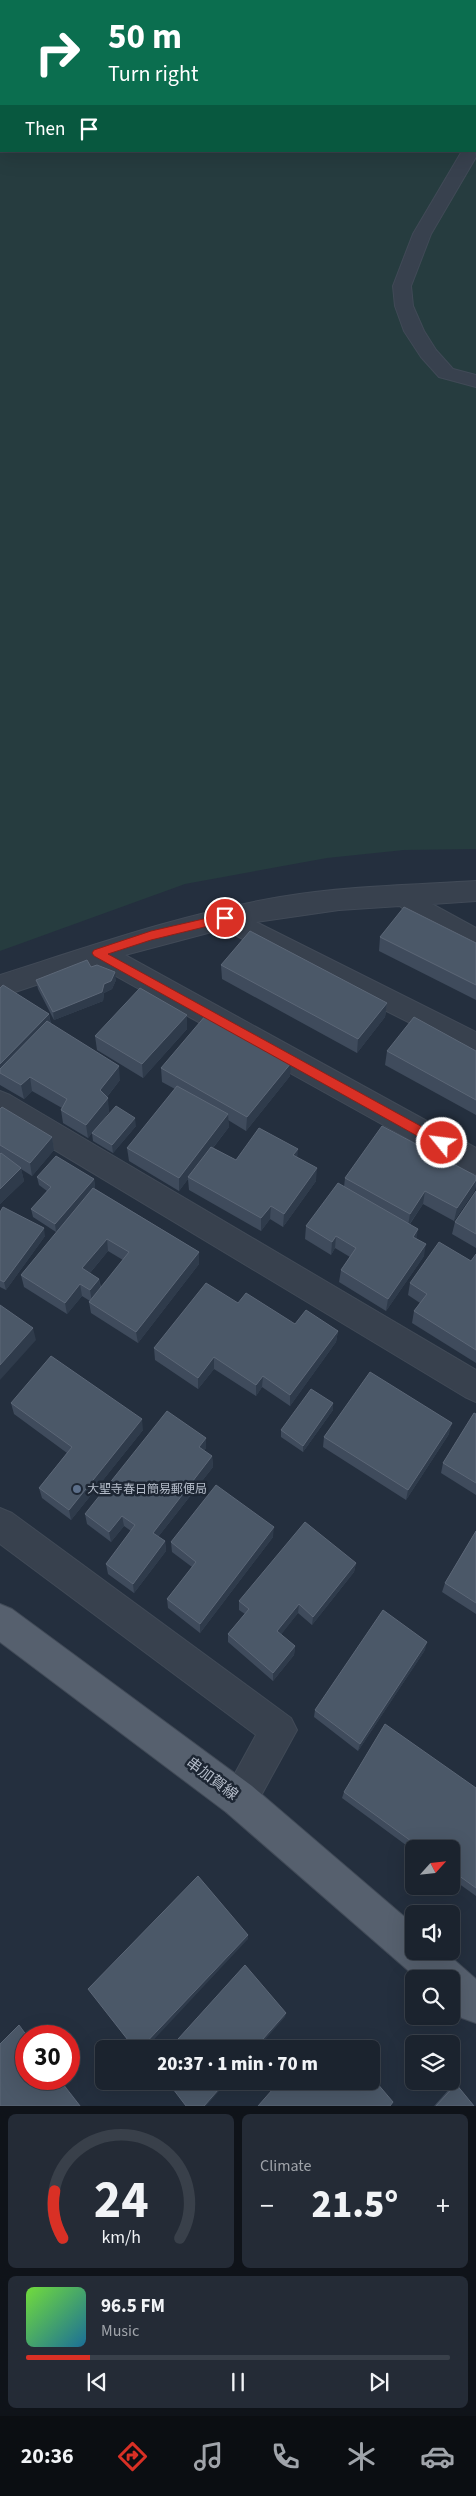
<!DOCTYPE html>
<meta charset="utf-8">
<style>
:root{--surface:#1b232e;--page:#242b36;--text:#f1f3f6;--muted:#a0a4aa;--line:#39404a;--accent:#d93025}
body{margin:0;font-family:"Source Sans 3","Noto Sans JP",sans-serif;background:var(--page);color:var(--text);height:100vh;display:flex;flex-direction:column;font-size:19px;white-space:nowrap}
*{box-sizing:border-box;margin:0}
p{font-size:16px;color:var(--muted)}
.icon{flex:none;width:28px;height:28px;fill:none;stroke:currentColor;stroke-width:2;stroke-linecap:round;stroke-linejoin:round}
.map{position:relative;height:2106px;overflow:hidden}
.panel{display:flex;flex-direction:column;gap:8px;padding:8px;background:#0f1319;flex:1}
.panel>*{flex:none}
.guide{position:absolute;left:0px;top:0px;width:476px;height:152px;box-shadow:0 5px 20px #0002,0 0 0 1px var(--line);background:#0b6e4f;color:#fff;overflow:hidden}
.needle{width:32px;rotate:63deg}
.buttons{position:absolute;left:405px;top:1840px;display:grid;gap:10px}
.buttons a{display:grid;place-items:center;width:55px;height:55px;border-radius:8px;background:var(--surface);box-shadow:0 5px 20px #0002,0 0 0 1px var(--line);font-size:25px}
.speed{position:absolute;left:15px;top:2025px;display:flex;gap:10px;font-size:25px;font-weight:700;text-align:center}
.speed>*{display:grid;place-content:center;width:65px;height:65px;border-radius:50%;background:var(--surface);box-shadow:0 5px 20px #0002,0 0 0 1px var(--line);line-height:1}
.speed .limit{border:8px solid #d22;background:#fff;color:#111}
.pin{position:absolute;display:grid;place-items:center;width:42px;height:42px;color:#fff;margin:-21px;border:2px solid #fff;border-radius:50%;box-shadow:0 1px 5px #0007}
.me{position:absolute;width:55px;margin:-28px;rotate:299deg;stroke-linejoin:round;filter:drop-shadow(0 0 4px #0008)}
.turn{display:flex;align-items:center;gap:18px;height:105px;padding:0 25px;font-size:22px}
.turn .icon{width:65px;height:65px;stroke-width:2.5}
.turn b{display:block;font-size:35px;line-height:42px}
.then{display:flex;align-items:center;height:48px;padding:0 25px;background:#0003;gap:10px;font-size:19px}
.big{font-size:38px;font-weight:800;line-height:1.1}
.panel .card{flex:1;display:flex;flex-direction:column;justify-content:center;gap:8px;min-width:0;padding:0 18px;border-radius:8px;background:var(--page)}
.panel .dial{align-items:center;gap:0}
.dial svg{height:130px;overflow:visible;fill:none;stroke:var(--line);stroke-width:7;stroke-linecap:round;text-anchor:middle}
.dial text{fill:var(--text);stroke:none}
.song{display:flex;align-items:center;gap:15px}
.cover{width:60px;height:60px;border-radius:8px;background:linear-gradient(135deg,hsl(100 70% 55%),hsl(200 70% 35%))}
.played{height:5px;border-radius:2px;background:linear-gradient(90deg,var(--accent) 15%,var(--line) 15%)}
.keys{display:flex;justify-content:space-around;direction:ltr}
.heat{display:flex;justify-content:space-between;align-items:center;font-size:28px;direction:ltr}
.panel .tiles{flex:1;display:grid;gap:8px;grid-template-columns:1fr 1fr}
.card:last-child{grid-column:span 2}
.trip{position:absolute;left:95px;top:2040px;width:285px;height:50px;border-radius:8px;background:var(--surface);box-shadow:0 5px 20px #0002,0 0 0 1px var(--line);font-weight:800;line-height:50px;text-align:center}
.tabs{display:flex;height:80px;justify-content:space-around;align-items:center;background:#0b0e12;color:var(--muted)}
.tabs .icon{width:35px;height:35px}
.tabs .on{color:var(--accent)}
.tabs b{font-size:22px;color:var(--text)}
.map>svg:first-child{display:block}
.green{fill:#263c3f;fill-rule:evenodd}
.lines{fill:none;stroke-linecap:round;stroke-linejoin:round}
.minor-casing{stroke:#414a57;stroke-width:2}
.major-casing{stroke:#414a57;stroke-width:2}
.minor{fill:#38414e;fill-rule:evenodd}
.major{fill:#56606e;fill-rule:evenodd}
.wall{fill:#3f4b5c;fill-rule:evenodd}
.shaded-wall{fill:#2f3b4b}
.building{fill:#4b5868;stroke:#5c6777}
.route{fill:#d93025;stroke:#8d1f18}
.service-dot{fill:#5c6f8a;stroke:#1d2633;stroke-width:2}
.labels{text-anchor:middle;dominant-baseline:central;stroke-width:5;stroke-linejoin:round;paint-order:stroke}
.poi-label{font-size:12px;fill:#b4bcc9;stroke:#1d2633;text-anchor:start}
.near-street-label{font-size:15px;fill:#b4bcc9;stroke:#1d2633}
</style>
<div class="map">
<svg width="476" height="2106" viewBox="0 0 476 2106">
<rect width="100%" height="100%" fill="#242f3e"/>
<path class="green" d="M0 0H476V849L404 850 327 858 185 884 0 951ZM1 1H475V151H1Z"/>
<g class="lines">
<g class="minor-casing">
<path id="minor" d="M475 147 476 157 431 234 411 286 413 306 424 331 436 350 453 369 476 375V387L439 377 421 357 404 331 395 306 393 286 413 234 462 151H475Z
M476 881V901L432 904 476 928V950L417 921 400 906 339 910 256 922 476 1032V1056L223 929 125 955 476 1148V1174L466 1171 96 965 0 997V975C94 945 182 914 280 897 345 886 411 885 476 881Z
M0 1091 10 1095 476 1370V1402L465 1397 0 1117Z
M0 1508 12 1513 291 1718 297 1730 252 1812 239 1817 226 1812 221 1799 256 1735 0 1544Z"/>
</g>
<g class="major-casing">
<path id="major" d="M0 1604 12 1609 252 1786 414 1925V1951H444L476 1979V2023L462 2018 451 2008V1979H418L226 1812 0 1642Z"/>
</g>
<use href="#minor" class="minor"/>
<use href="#major" class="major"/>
</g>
<path class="wall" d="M380 937 476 943V1000L379 951Z
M221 965 387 1003 385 1017 357 1053 222 979Z
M91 967 116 980 112 989 104 993 103 1001 54 1020 38 989 36 980Z
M0 988 49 1014 51 1024 120 1080 107 1097 109 1112 97 1128 136 1126 113 1153 93 1141 92 1133 88 1138 63 1123 61 1110 62 1108 32 1091 24 1099 0 1085Z
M187 1029 143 1078 97 1050 95 1036Z
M387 1051H476V1115L385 1065Z
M161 1068 290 1076 246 1131 228 1120 229 1127 213 1148 236 1160 297 1158 316 1181 283 1227 270 1219 261 1231 189 1190 188 1179 179 1191 129 1161 127 1148 175 1089 162 1082Z
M0 1109 52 1137 54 1150 32 1176 21 1169 24 1181 0 1204Z
M476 1176V1185L475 1190 454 1221 423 1204 410 1224 424 1256 386 1311 339 1282 341 1270 350 1257 335 1248 331 1255 305 1239 306 1226 344 1187 345 1178Z
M37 1177 94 1179 95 1187 94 1188 199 1252V1264L138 1343 91 1313 89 1302 90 1301 82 1296 67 1314 24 1287 21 1275 76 1209 56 1232 33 1217 31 1209 47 1191 39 1185ZM108 1251 123 1260 101 1287 99 1279 90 1273Z
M476 1191V1248L452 1234 455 1222Z
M0 1212 45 1236 6 1290 0 1287Z
M476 1254V1363L412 1323 414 1311 420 1303 408 1295 410 1283 471 1261Z
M238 1303 295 1324 338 1331 336 1342 290 1406 262 1387 256 1396 214 1369 198 1389 155 1360 154 1348Z
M11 1403 143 1430 71 1520 42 1498 39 1488 67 1453 14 1414Z
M333 1403V1410L303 1452 281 1437V1430Z
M476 1414V1495L441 1473 443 1463Z
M449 1434 406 1500 323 1447 324 1437Z
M206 1438V1448L204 1451 212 1456 213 1467 158 1537 165 1541 166 1551 134 1593 108 1574 106 1564 131 1531 124 1526 111 1542 87 1524 85 1514Z
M476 1531V1614L442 1592 445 1583Z
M273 1537 200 1633 168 1608 167 1599 192 1567 172 1552 171 1542Z
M356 1563 354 1572 312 1625 298 1613 281 1634 295 1646 294 1655 273 1681 228 1642V1634L245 1614 239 1610V1601Z
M425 1650 358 1751 314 1717 315 1710Z
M476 1788V1896L451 1878V1849H414V1851L342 1798 344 1792Z
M456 2084 474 2106H434L451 2087Z"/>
<path class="shaded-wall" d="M115 972 116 980 112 989 104 993 103 1001 54 1020 53 1012 104 984Z
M387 1003 385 1017 357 1053 358 1039Z
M49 1014 51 1027 0 1070V1064Z
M187 1015V1029L143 1078 142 1064Z
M291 1063 290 1076 246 1131 247 1117Z
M119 1066 120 1080 102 1103 100 1090Z
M30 1077 32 1091 24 1099 21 1085Z
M108 1098 109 1112 88 1138 86 1125Z
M228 1114 229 1127 189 1178 188 1177V1179L179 1191V1178Z
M135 1118 136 1126 113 1153 112 1145Z
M52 1137 54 1150 32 1176 30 1163Z
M298 1149 297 1162 293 1155Z
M21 1168 24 1181 0 1204V1189Z
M317 1168 316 1181 283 1227 284 1214Z
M94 1179 95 1187 56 1232 55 1224Z
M476 1180 475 1190 454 1221 457 1208Z
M425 1191 423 1204 408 1226 410 1214Z
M271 1206 270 1219 261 1231V1218Z
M44 1228 45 1236 6 1290 4 1282Z
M418 1229 416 1242 413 1237Z
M336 1236 335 1248 331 1255 332 1242Z
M107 1239 108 1251 84 1280 82 1268Z
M426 1244 424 1256 386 1311 388 1299Z
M199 1252V1264L138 1343 136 1332Z
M99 1279 101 1291 92 1302 90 1290Z
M80 1284 82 1296 67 1314 65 1303Z
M33 1328 36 1340 0 1380V1365Z
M338 1331 336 1342 290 1406V1395Z
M214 1357V1369L198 1389V1378Z
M263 1376 262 1387 256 1396V1385Z
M333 1403V1410L303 1452V1446Z
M142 1419 143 1430 71 1520 69 1510Z
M452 1423 449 1434 406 1500 408 1490Z
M206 1438V1448L199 1458V1447Z
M212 1456 213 1467 154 1542 153 1533Z
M122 1516 124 1526 111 1542 109 1532Z
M274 1527 273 1537 200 1633V1624Z
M165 1541 166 1551 134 1593 133 1584Z
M356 1563 354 1572 312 1625 313 1617Z
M299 1604 298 1613 277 1640V1631Z
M427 1642 425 1650 358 1751 360 1744Z
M295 1646 294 1655 273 1681V1673Z
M248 1935V1939L145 2049H140Z
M286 2013 285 2017 257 2049H254Z
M59 2079H60L81 2106H80Z
M226 2081H228L206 2106H204Z"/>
<path class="building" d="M404 907 476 943V985L380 937Z
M250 931 387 1003 358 1039 221 965Z
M87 960 91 967 97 965 115 972 111 981 104 984 102 992 53 1012 36 980Z
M3 985 49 1014 0 1064V988Z
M140 988 187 1015 142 1064 95 1036Z
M206 1015 291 1063 247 1117 161 1068Z
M414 1017 476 1051V1100L387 1051Z
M47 1021 119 1066 100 1090 108 1098 86 1125 61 1110 67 1099 30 1077 21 1085 0 1073V1069Z
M177 1086 228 1114 179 1178 127 1148Z
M116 1106 135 1118 112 1145 92 1133Z
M2 1107 52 1137 30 1163 0 1145V1109Z
M382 1126 476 1176V1180L457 1208 425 1191 410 1214 345 1178Z
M259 1128 298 1149 293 1155 317 1168 284 1214 271 1206 261 1218 188 1177 211 1147 236 1160Z
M1 1153 21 1168 0 1189V1154Z
M56 1156 94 1179 55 1224 31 1209 51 1187 37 1177Z
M338 1183 418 1229 413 1237 426 1244 388 1299 341 1270 356 1248 336 1236 332 1242 306 1226Z
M93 1188 199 1252 136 1332 89 1302 129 1252 107 1239 82 1268 99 1279 90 1290 80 1284 65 1303 21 1275Z
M476 1191V1234L455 1222Z
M3 1207 44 1228 4 1282 0 1280V1212Z
M439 1242 471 1261 476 1254V1350L414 1311 427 1294 410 1283Z
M206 1283 238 1303 246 1293 295 1324 306 1310 338 1331 290 1395 263 1376 256 1385 214 1357 198 1378 154 1348Z
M0 1305 33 1328 0 1365Z
M51 1356 142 1419 69 1510 39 1488 72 1447 11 1403Z
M370 1372 452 1423 408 1490 324 1437Z
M311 1389 333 1403 303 1446 281 1430Z
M167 1411 206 1438 199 1447 212 1456 153 1533 165 1541 133 1584 106 1564 135 1525 122 1516 109 1532 85 1514Z
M474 1413 476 1414V1483L443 1463Z
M216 1485 274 1527 200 1624 167 1599 196 1562 171 1542Z
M305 1522 356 1563 313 1617 299 1604 277 1631 295 1646 273 1673 228 1634 249 1609 239 1601Z
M476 1531V1603L445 1583Z
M383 1610 427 1642 360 1744 315 1710Z
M385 1724 476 1788V1888L451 1870V1849H422L344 1792Z
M198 1876 248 1935 140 2049H135L88 1989Z
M245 1965 286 2013 254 2049H169Z
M19 2025 27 2036H26V2079H59L80 2106H0V2044Z
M371 2076 393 2102 390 2106H258L280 2081H371Z
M167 2081H226L204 2106H186Z
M456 2084 474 2106H436Z"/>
<path class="route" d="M225 914 230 918 229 921 151 940 108 954 446 1140V1147H437L94 956 92 953 94 950 151 931Z"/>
<circle class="service-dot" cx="77" cy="1489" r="5"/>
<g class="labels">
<g class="poi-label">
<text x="87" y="1489">大聖寺春日簡易郵便局</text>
</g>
<g class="near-street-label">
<text transform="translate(212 1779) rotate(37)">串加賀線</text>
</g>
</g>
</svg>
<div class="buttons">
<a><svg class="needle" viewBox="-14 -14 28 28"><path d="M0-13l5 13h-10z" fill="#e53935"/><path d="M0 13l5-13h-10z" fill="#a0a4aa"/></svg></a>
<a><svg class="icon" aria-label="sound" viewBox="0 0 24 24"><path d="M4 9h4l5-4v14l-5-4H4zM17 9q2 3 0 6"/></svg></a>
<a><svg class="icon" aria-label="search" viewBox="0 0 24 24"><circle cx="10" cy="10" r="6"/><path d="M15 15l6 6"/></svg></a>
<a><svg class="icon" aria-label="layers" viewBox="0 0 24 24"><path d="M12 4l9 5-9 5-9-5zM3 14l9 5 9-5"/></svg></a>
</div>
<div class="speed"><div class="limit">30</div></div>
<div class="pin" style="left:225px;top:918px;background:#d93025"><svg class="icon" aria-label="arrive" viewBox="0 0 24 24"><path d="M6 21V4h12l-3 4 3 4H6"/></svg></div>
<svg class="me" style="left:442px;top:1143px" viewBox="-20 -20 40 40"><circle r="17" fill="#d93025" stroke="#fff" stroke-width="3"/><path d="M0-11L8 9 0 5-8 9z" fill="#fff"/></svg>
<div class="trip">20:37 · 1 min · 70 m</div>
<div class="guide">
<div class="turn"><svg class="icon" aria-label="right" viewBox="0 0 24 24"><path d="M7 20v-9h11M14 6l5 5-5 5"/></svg><div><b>50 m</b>Turn right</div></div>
<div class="then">Then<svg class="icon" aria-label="arrive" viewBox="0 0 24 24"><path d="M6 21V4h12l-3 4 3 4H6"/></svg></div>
</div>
</div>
<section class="panel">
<div class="tiles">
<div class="card dial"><svg viewBox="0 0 100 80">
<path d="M14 69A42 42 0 1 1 86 69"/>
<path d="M14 69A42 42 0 0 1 9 40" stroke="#d93025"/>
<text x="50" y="56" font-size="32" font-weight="700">24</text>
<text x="50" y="72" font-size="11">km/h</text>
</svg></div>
<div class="card"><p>Climate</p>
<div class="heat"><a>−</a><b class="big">21.5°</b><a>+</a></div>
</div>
<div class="card">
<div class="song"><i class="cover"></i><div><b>96.5 FM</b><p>Music</p></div></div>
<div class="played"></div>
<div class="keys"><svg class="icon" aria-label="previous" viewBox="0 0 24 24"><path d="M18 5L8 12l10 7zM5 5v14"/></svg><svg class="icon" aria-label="pause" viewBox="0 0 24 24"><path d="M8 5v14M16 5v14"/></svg><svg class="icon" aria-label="next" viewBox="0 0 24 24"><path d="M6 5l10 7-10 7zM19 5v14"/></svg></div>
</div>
</div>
</section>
<nav class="tabs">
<b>20:36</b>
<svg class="icon on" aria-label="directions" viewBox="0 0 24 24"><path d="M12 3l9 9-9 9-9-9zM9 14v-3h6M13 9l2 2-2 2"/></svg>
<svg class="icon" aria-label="music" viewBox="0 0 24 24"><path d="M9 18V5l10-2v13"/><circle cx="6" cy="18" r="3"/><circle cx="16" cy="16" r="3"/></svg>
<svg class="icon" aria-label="phone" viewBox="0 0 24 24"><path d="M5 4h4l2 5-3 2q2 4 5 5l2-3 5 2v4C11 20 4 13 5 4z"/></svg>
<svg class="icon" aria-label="climate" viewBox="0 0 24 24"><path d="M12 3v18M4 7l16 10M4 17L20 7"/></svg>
<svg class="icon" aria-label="car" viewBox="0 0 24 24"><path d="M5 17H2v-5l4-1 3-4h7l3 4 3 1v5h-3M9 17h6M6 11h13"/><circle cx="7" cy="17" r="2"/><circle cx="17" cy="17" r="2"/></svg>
</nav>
